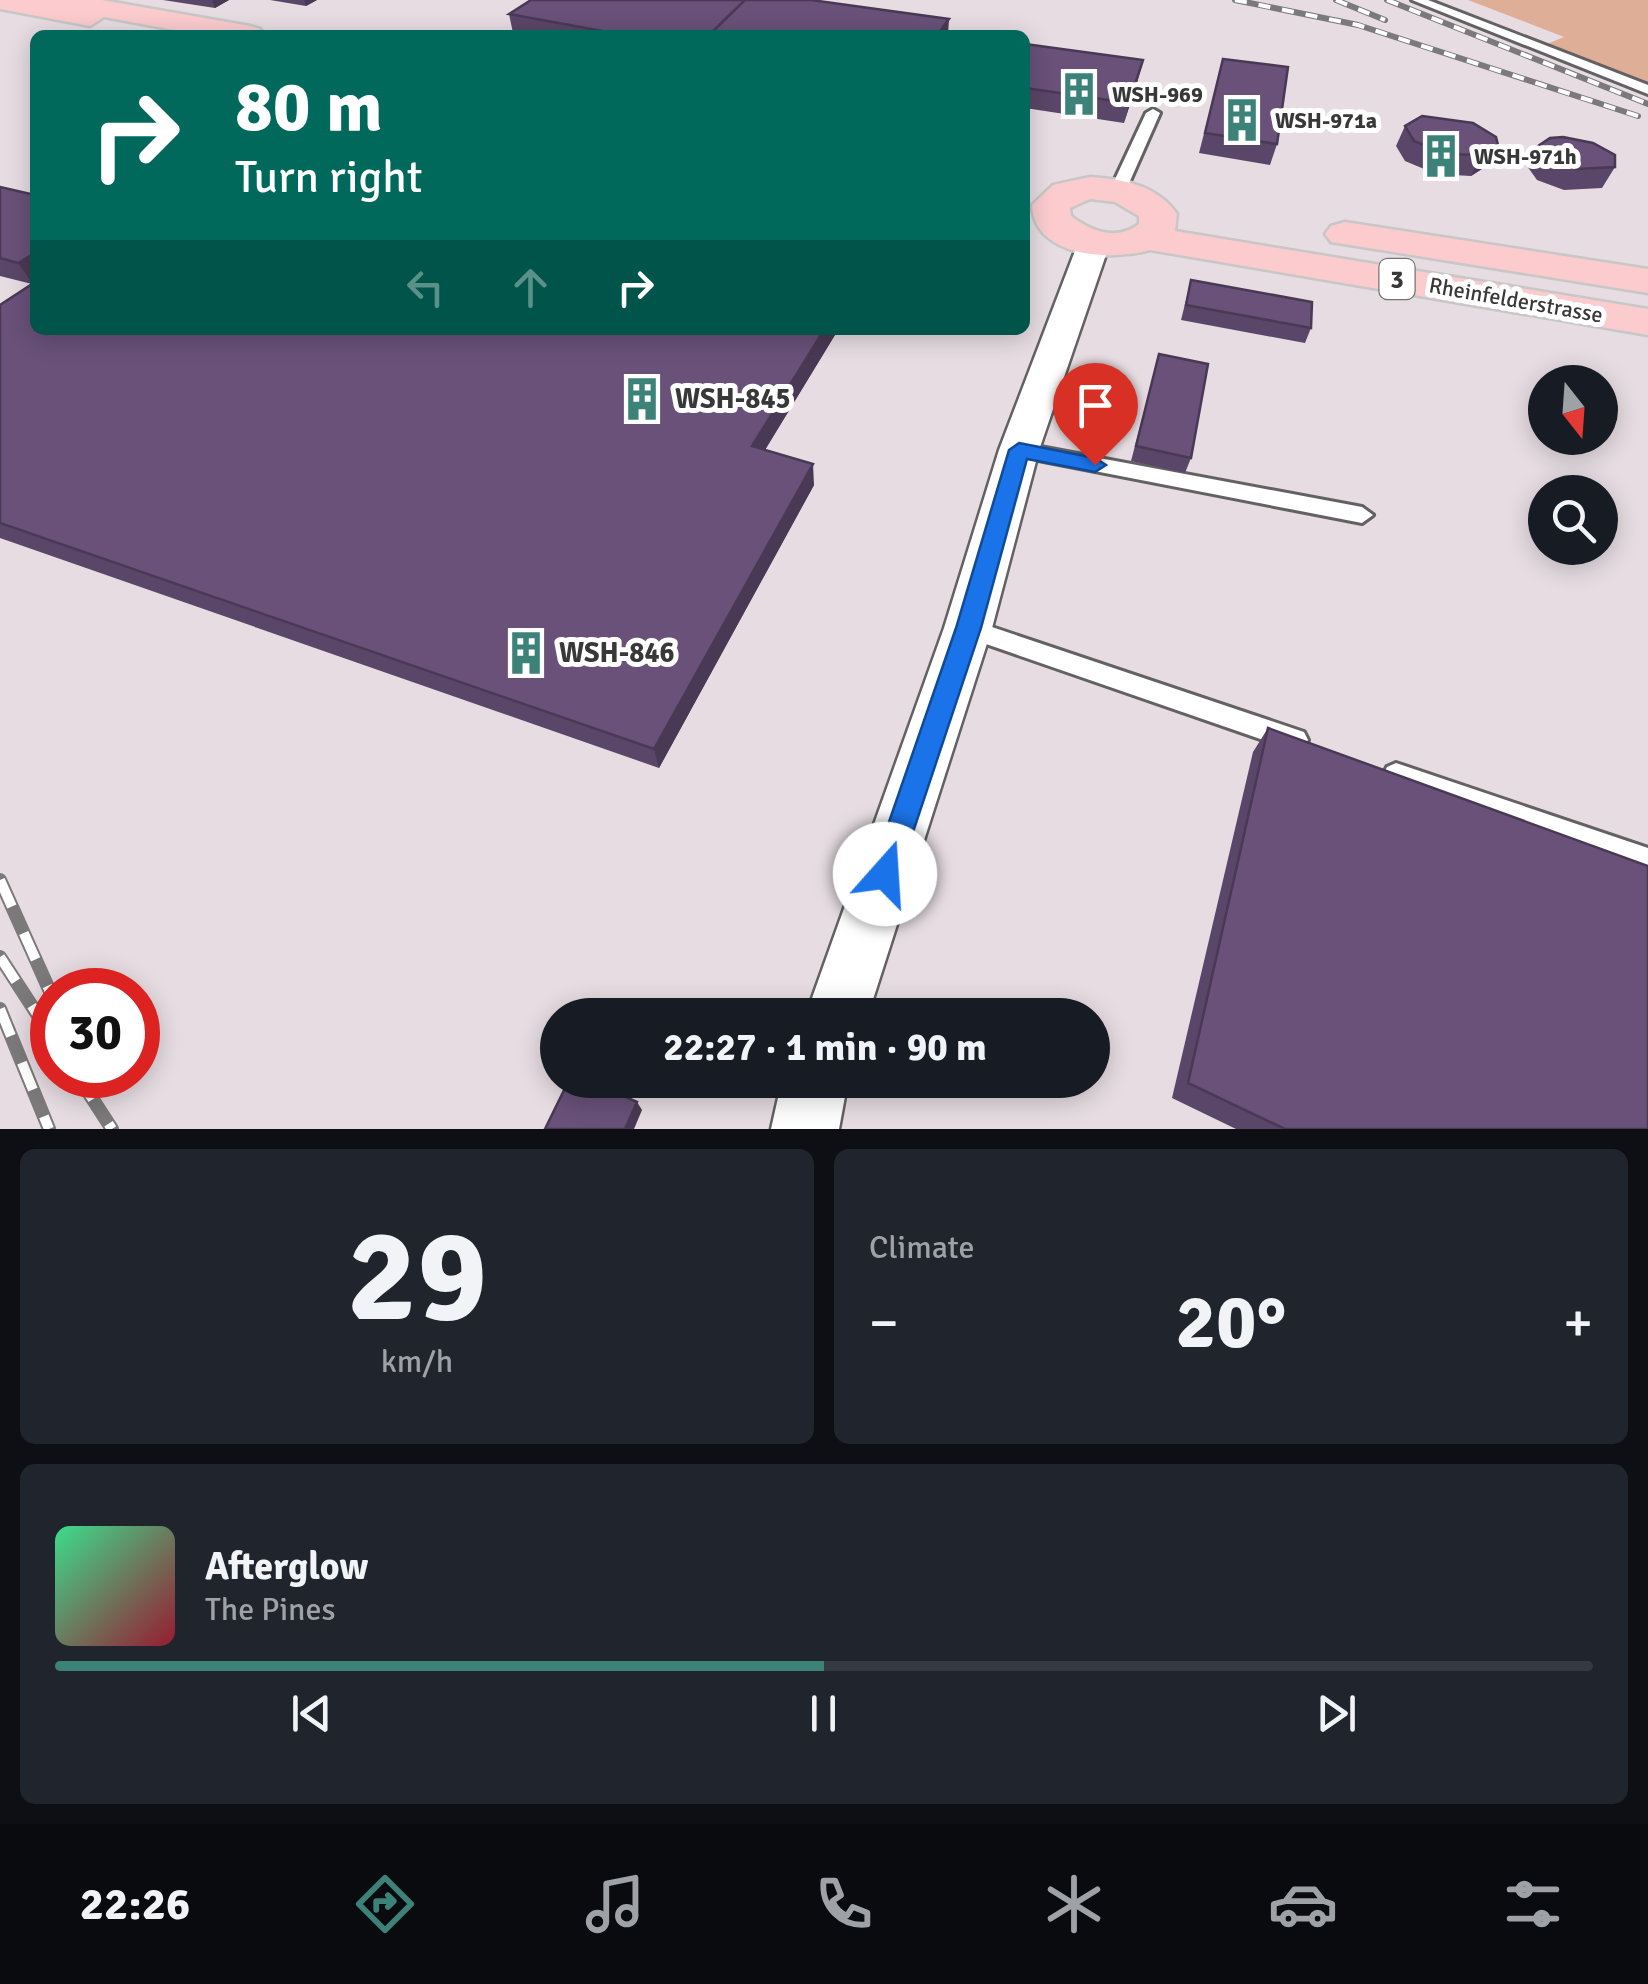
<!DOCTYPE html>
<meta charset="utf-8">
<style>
:root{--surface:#171b24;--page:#20242c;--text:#f1f3f6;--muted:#9ea1a6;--line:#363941;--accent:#3d8278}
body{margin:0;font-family:Signika,sans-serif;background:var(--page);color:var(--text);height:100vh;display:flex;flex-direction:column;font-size:38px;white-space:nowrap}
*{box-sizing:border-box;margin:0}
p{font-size:32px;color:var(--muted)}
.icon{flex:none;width:55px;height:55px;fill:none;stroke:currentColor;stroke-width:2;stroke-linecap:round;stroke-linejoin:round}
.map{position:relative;height:1129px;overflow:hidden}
.sheet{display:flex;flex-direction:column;gap:20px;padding:20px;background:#0d0f14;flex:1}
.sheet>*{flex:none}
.hud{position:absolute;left:30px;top:30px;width:1000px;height:305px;border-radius:15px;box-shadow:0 5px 25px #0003;background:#00695c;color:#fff;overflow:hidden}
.needle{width:65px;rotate:163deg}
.tools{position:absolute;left:1528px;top:365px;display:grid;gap:20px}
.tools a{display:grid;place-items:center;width:90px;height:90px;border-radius:50%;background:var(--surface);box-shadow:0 5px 25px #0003;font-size:50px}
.speed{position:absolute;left:30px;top:968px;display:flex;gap:20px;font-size:50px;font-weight:700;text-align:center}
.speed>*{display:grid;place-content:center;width:130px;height:130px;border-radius:50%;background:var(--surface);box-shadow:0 5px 25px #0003;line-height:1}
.speed .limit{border:15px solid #d22;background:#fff;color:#111}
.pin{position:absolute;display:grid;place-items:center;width:85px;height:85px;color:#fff;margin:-102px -42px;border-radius:50% 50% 50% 0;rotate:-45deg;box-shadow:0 0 10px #0007}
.pin .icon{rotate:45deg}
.me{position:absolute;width:110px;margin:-55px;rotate:19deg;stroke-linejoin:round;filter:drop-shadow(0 0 8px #0008)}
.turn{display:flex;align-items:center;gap:35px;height:210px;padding:0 40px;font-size:45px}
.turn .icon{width:130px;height:130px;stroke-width:2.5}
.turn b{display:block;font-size:70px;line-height:85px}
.lanes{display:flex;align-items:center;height:95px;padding:0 40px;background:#0003;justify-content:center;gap:50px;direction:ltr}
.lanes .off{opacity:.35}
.big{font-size:75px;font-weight:800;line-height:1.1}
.sheet .tile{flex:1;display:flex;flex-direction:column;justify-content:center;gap:15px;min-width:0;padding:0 35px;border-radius:15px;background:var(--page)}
.sheet .dial{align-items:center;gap:0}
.dial b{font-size:130px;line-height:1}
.song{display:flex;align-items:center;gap:30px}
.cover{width:120px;height:120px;border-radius:15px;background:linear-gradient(135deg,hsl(150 70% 55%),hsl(350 70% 35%))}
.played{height:10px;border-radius:5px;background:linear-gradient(90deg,var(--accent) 50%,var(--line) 50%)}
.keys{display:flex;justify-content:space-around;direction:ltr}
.heat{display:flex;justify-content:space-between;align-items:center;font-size:55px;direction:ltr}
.sheet .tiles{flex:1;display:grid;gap:20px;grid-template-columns:1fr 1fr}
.tile:last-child{grid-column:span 2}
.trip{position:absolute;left:540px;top:998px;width:570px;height:100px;border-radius:50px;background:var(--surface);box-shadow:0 5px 25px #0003;font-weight:800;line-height:100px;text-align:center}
.menu{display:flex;height:160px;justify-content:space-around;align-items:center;background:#090b0e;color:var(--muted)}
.menu .icon{width:70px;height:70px}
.menu .on{color:var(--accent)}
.menu b{font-size:45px;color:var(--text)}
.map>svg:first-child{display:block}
.built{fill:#e6dce2;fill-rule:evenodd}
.green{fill:#deae96}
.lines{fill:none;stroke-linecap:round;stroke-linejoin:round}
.lane-casing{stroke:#646163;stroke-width:6}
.street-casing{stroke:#646163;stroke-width:5}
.primary-casing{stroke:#c8c7c7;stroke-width:5}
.lane{fill:#fff;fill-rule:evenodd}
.street{fill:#fff;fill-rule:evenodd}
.primary{fill:#fbcbce;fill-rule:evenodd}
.rail-far1-casing{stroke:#7b797a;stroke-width:6}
.rail-casing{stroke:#7b797a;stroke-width:14}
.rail-far1{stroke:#fff;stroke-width:4;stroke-dasharray:12;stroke-linecap:butt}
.rail{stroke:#fff;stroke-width:10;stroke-dasharray:29;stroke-linecap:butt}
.wall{fill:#5a4668}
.shaded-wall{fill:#4a3955}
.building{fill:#695179;stroke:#4a3955;stroke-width:2.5}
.route{fill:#1a73e8;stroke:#114b97;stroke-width:2.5}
.labels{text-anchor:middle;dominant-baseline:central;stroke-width:10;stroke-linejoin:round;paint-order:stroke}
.far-poi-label{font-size:22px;font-weight:bold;fill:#393838;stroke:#fff;text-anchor:start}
.far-street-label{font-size:22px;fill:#393838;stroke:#fff}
.shield{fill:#fff;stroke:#747474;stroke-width:2.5}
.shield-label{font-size:25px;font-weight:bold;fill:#393838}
.poi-label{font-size:28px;font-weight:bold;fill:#393838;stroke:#fff;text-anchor:start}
</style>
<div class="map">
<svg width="1648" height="1129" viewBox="0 0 1648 1129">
<rect width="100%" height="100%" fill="#ece9eb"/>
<path class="built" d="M0 0H1468L1566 37 1648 49V1129H0ZM35 35H1025V330H35ZM1545 382H1600V438H1545ZM1545 492H1600V548H1545ZM52 990H138V1075H52ZM558 1015H1092V1080H558Z"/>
<path class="green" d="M1468 0H1648V84L1547 44 1564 37Z"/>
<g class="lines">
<g class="lane-casing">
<path id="lane" d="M1412 0H1428L1648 85V94Z
M1153 109 1160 113 1126 190 1113 193 1110 190 1146 113Z
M1019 443 1362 507 1373 515 1362 523 1012 455 1009 450Z
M968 619 1295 729 1304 732 1308 740 1304 748 1295 751 960 635 956 628 960 621Z
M1396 763 1648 848V874L1387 783 1383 775 1387 767Z"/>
</g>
<g class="street-casing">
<path id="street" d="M1094 233 1105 236 1110 243 1039 450 992 628 868 1015H806L944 628 999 450 1078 243 1083 236Z
M782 1080H848L839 1129H771Z"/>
</g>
<g class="primary-casing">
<path id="primary" d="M0 0H102L250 26 260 29 265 35H201L104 17 90 26 0 9Z
M1090 177C1123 179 1157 185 1177 214L1175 231 1648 309V335L1150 250C1112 261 1034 258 1032 205L1053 185ZM1090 199 1115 202 1139 216V224C1116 241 1092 232 1071 216L1070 208Z
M1345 222 1648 269V293L1331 242 1325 234 1331 226Z"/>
</g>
<use href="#lane" class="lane"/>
<use href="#street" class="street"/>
<use href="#primary" class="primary"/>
<g class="rail-far1-casing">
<path id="rail-far1" d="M1235 0 1358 25 1638 116
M1336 0 1385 20
M1387 0 1648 104"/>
</g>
<g class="rail-casing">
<path id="rail" d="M0 880 52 996
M0 957 52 1037
M0 1009 49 1129
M77 1075 112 1129"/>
</g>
<use href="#rail-far1" class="rail-far1"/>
<use href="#rail" class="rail"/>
</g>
<path class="wall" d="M163 0H229L215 8Z
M270 0H317L306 6Z
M509 14 948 35H526L513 33Z
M1025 44 1138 79 1124 123 1025 108Z
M1223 59 1277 144 1270 165 1199 153Z
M1473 123 1488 165 1471 176 1436 174 1405 161 1396 146 1405 126Z
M1538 146 1615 167 1602 188 1564 190 1537 180 1527 166Z
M0 187 35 195V330H838L765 450 814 485 659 768 0 538V305L32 284 0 276Z
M1191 280 1311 328 1305 343 1181 320Z
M1159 354 1191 458 1185 473 1131 461Z
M1268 728 1648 1129H1236L1172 1098 1253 752Z"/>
<path class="shaded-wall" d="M212 0H229L215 8Z
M304 0H317L306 6Z
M949 19 948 35H937Z
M1143 60 1138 79 1124 123 1129 103Z
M1498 145 1488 165 1471 176 1481 155Z
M35 253V283L33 284 18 263Z
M824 330H838L754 468 752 446Z
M813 464 814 485 659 768 654 749Z
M637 1102 642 1110 634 1129H625Z"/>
<path class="building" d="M531 0H745L709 35H624L509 14Z
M745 0H811L949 19 937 35H709Z
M1025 44 1143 60 1129 103 1025 88Z
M1223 59 1288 67 1277 144 1205 133Z
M1422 116 1473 123 1496 137 1498 145 1481 155 1446 154 1414 141 1405 126Z
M1563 137 1593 143 1615 155V167L1577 169 1549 159 1538 146 1550 138Z
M0 187 35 195V253L18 263 0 258Z
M1191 280 1312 302 1311 328 1186 305Z
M35 282V330H824L752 446 813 464 654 749 0 523V305Z
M1159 354 1208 364 1191 458 1136 446Z
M1268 728 1648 866V1129H1285L1188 1083Z
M569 1080H587L637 1102 625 1129H545Z"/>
<path class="route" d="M1019 443 1095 458 1106 465 1095 472 1027 459 981 628 899 874 895 884 885 888 875 884 871 874 956 628 1009 450Z"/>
<defs>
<g id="building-bare" transform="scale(3.45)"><path d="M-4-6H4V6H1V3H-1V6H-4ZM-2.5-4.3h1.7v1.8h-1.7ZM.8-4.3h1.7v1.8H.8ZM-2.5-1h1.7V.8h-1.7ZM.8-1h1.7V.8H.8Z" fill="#3d8278" stroke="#fff" stroke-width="2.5" paint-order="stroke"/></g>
</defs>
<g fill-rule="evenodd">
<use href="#building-bare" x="1079" y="94"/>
<use href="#building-bare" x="1242" y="120"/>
<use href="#building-bare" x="1441" y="156"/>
<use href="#building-bare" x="642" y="399"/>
<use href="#building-bare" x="526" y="653"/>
</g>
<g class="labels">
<g class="far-poi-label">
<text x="1112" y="94">WSH-969</text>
<text x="1275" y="120">WSH-971a</text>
<text x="1474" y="156">WSH-971h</text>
</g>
<g class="far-street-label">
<text transform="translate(1516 300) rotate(10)">Rheinfelderstrasse</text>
</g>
<rect class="shield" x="1379.5" y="259" width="35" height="40" rx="8"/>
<g class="shield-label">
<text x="1397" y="279">3</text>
</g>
<g class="poi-label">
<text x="675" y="399">WSH-845</text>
<text x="559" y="653">WSH-846</text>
</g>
</g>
</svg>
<div class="tools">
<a><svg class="needle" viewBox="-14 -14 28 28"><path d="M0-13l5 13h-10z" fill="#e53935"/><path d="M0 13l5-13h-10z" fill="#9ea1a6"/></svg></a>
<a><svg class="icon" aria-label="search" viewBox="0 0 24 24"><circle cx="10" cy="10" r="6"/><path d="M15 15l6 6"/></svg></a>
</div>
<div class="speed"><div class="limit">30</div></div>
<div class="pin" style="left:1095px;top:465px;background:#d93025"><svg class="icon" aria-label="arrive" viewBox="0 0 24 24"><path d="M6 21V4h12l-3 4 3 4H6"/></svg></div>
<svg class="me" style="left:885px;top:874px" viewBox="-20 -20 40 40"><circle r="19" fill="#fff"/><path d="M0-13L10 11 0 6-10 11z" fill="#1a73e8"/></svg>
<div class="trip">22:27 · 1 min · 90 m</div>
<div class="hud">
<div class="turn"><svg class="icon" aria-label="right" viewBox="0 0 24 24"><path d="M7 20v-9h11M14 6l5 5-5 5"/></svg><div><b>80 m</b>Turn right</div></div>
<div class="lanes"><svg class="icon off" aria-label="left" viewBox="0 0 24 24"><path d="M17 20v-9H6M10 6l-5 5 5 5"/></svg><svg class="icon off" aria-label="ahead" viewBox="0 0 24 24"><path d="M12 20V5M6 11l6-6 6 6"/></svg><svg class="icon" aria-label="right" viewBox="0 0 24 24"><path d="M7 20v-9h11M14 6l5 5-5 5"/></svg></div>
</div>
</div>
<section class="sheet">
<div class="tiles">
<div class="tile dial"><b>29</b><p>km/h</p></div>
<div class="tile"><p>Climate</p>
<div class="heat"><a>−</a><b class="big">20°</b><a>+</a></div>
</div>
<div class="tile">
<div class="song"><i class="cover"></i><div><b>Afterglow</b><p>The Pines</p></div></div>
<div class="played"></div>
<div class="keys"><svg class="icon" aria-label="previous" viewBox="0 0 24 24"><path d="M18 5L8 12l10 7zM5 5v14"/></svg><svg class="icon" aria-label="pause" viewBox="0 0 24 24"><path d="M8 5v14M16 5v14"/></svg><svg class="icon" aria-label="next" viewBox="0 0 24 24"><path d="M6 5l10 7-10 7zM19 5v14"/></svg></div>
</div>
</div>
</section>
<nav class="menu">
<b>22:26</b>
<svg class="icon on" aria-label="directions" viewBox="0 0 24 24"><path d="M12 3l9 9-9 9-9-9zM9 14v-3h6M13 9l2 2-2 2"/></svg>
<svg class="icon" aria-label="music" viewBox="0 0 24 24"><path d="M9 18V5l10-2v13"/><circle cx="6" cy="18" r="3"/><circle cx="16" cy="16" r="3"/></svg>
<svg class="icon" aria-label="phone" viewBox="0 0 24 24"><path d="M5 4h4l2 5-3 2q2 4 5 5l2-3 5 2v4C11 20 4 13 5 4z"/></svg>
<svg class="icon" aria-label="climate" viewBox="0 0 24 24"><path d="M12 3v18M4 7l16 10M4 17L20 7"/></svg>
<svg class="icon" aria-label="car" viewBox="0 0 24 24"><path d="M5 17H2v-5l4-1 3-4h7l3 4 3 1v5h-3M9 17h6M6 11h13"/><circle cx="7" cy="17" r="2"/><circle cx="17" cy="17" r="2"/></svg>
<svg class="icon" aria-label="filters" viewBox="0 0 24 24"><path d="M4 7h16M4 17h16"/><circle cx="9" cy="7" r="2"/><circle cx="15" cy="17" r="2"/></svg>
</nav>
